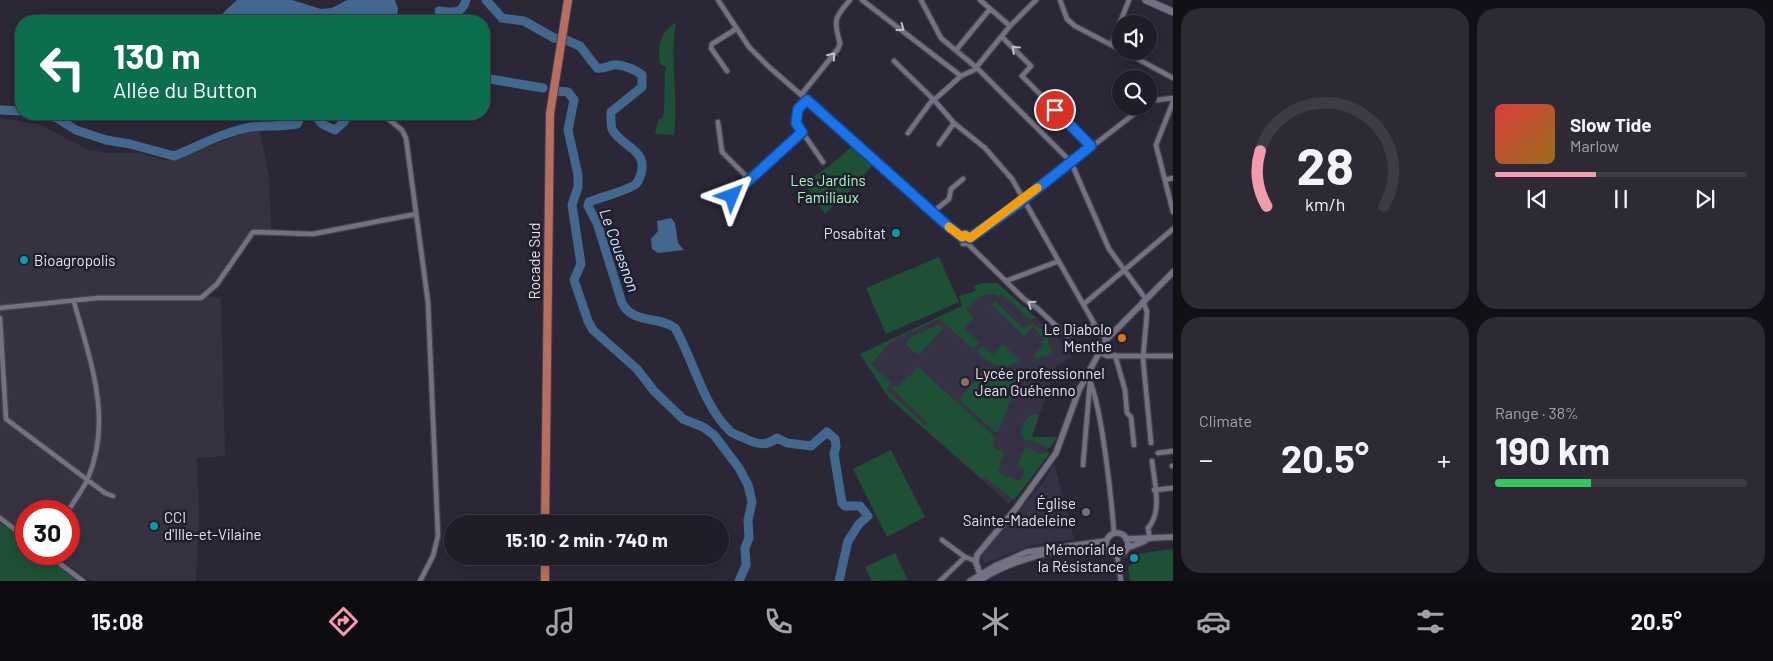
<!DOCTYPE html>
<meta charset="utf-8">
<style>
:root{--surface:#201d29;--page:#2d2a35;--text:#f1f3f6;--muted:#a2a2a8;--line:#3d3b46;--accent:#f39aac}
body{margin:0;font-family:Barlow,sans-serif;background:var(--page);color:var(--text);height:100vh;display:flex;flex-direction:column;font-size:19px;white-space:nowrap}
*{box-sizing:border-box;margin:0}
p{font-size:16px;color:var(--muted)}
.icon{flex:none;width:28px;height:28px;fill:none;stroke:currentColor;stroke-width:2;stroke-linecap:round;stroke-linejoin:round}
.map{position:relative;flex:1;overflow:hidden}
.side{display:flex;flex-direction:column;gap:8px;padding:8px;background:#121017;width:600px}
.side>*{flex:none}
.top-card{position:absolute;left:15px;top:15px;width:475px;height:105px;border-radius:20px;box-shadow:0 2px 12px #0003,0 0 0 1px var(--line);background:#0b6e4f;color:#fff;overflow:hidden}
.fabs{position:absolute;left:1112px;top:15px;display:grid;gap:10px}
.fabs a{display:grid;place-items:center;width:45px;height:45px;border-radius:50%;background:var(--surface);box-shadow:0 2px 12px #0003,0 0 0 1px var(--line);font-size:25px}
.speed{position:absolute;left:15px;top:500px;display:flex;gap:10px;font-size:25px;font-weight:700;text-align:center}
.speed>*{display:grid;place-content:center;width:65px;height:65px;border-radius:50%;background:var(--surface);box-shadow:0 2px 12px #0003,0 0 0 1px var(--line);line-height:1}
.speed .limit{border:8px solid #d22;background:#fff;color:#111}
.pin{position:absolute;display:grid;place-items:center;width:42px;height:42px;color:#fff;margin:-21px;border:2px solid #fff;border-radius:50%;box-shadow:0 1px 5px #0007}
.me{position:absolute;width:55px;margin:-28px;rotate:46deg;stroke-linejoin:round;filter:drop-shadow(0 0 4px #0008)}
.turn{display:flex;align-items:center;gap:18px;height:105px;padding:0 15px;font-size:22px}
.turn .icon{width:65px;height:65px;stroke-width:2.5}
.turn b{display:block;font-size:35px;line-height:42px}
.big{font-size:38px;font-weight:700;line-height:1.1}
.side .tile{flex:1;display:flex;flex-direction:column;justify-content:center;gap:8px;min-width:0;padding:0 18px;border-radius:20px;background:var(--page)}
.side .dial{align-items:center;gap:0}
.dial svg{height:130px;overflow:visible;fill:none;stroke:var(--line);stroke-width:7;stroke-linecap:round;text-anchor:middle}
.dial text{fill:var(--text);stroke:none}
.song{display:flex;align-items:center;gap:15px}
.cover{width:60px;height:60px;border-radius:8px;background:linear-gradient(135deg,hsl(0 70% 55%),hsl(40 70% 35%))}
.played{height:5px;border-radius:2px;background:linear-gradient(90deg,var(--accent) 40%,var(--line) 40%)}
.keys{display:flex;justify-content:space-around;direction:ltr}
.heat{display:flex;justify-content:space-between;align-items:center;font-size:28px;direction:ltr}
.charge{height:8px;border-radius:4px;background:linear-gradient(90deg,#34c759 38%,var(--line) 0)}
.side .tiles{flex:1;display:grid;gap:8px;grid-template-columns:repeat(2,1fr)}
.trip{position:absolute;left:444px;top:515px;width:285px;height:50px;border-radius:25px;background:var(--surface);box-shadow:0 2px 12px #0003,0 0 0 1px var(--line);font-weight:700;line-height:50px;text-align:center}
.menu{display:flex;height:80px;justify-content:space-around;align-items:center;background:#0d0c10;color:var(--muted)}
.menu .icon{width:35px;height:35px}
.menu .on{color:var(--accent)}
.menu b{font-size:22px;color:var(--text)}
main{display:flex;flex:1;min-height:0}
.map>svg:first-child{display:block}
.built{fill:#363145}
.industrial{fill:#373242}
.green{fill:#1e5035}
.water{fill:#43688f}
.lines{fill:none;stroke-linecap:round;stroke-linejoin:round}
.river{stroke:#43688f;stroke-width:9}
.minor-casing{stroke:#454250;stroke-width:7}
.tertiary-casing{stroke:#454250;stroke-width:8}
.secondary-casing{stroke:#454250;stroke-width:9}
.primary-casing{stroke:#454250;stroke-width:10}
.minor{stroke:#747183;stroke-width:4.5}
.tertiary{stroke:#747183;stroke-width:5.5}
.secondary{stroke:#747183;stroke-width:7}
.primary{stroke:#b86d5d;stroke-width:8}
.oneway{stroke:#c2c0cd}
.route-casing{stroke:#114b97;stroke-width:12}
.route{stroke:#1a73e8;stroke-width:9}
.slow{stroke:#f59e0b;stroke-width:9}
.culture-dot{fill:#0f9aa8;stroke:#211e2d;stroke-width:2}
.food-dot{fill:#e8710a;stroke:#211e2d;stroke-width:2}
.education-dot{fill:#8d6e63;stroke:#211e2d;stroke-width:2}
.worship-dot{fill:#6b7280;stroke:#211e2d;stroke-width:2}
.labels{text-anchor:middle;dominant-baseline:central;stroke-width:5;stroke-linejoin:round;paint-order:stroke}
.park-label{font-size:15px;fill:#a7f8c6;stroke:#211e2d}
.poi-label{font-size:15px;fill:#e4e2ed;stroke:#211e2d;text-anchor:end}
.street-label{font-size:15px;fill:#e4e2ed;stroke:#211e2d}
.water-label{font-size:16px;font-style:italic;fill:#cee5fd;stroke:#211e2d}
</style>
<main>
<div class="map">
<svg width="1173" height="581" viewBox="0 0 1173 581">
<rect width="100%" height="100%" fill="#2b2737"/>
<path class="built" d="M1001 286 1064 343 1072 357 1056 366 1032 437H1057L1009 504 889 398 860 354 962 306 959 296Z
M1054 463 1074 539 1032 545 985 563 981 557 983 553 1044 481Z"/>
<path class="industrial" d="M0 118 41 125 87 149 108 153H139L164 160 174 159 259 128 269 176 271 229H249V235L207 297 221 298 225 456 197 458 199 518 196 581H91L53 554H69V511H26V534L0 516Z"/>
<path class="green" d="M676 22C669 59 679 98 674 135L655 134 658 120 663 117C666 100 663 84 666 67L660 64C657 45 660 33 676 22Z
M851 147 872 166 852 189 825 214 804 183 832 164Z
M939 257 959 302 886 334 866 288Z
M983 283H997L1036 318 1031 319 1022 316 1023 313 1002 294 999 296C984 289 975 300 966 310L974 318 964 329 979 343 973 349 939 319 890 342 871 364 891 383 886 389 926 426 928 423 891 388 894 386 898 387 909 375 911 376 917 366 995 437 992 447 1004 452 998 473 1020 481 1025 469 1017 466 1025 447 1043 454 1045 451 1050 453 1014 500 984 477 982 479 889 398 860 354 962 306 959 296 976 291 974 286Z
M995 301 1023 328C1034 319 1040 329 1049 337L1048 344 1053 352 1051 355 1035 359 1034 355 1043 345V338L1033 327 1024 336 991 305Z
M937 325 943 328 918 356 906 345 909 338Z
M1003 344 1020 361C1003 371 990 365 977 352L982 346 993 355Z
M986 367 1007 372 1021 369 1025 371 1013 394 998 432H995L959 399Z
M1034 414 1039 415 1032 437H1057L1050 448 1027 439 1025 441C1017 434 1024 417 1034 414Z
M891 450 925 517 887 537 853 469Z
M0 523 26 542V554H41L78 581H0Z
M1173 549V581H1130L1128 567 1139 560 1136 554Z
M895 553 908 580 872 581 865 567Z"/>
<path class="water" d="M237 0H292L321 9 332 8 347 0H395L398 9 396 21H219L224 12Z
M671 218 675 223 678 243 684 250 658 253 652 249 651 239 658 231 657 221Z"/>
<g class="lines">
<path class="river" d="M486 0 502 18 524 21 554 38 566 40 580 46 597 68C604 69 607 66 614 65 622 64 636 70 642 75V87L611 112C611 119 610 126 613 131 623 147 648 150 641 174 640 177 639 181 636 184 627 191 601 197 589 202L588 206 597 223 622 303C632 324 660 316 675 328 693 359 703 405 729 430 733 435 741 436 746 439 759 445 766 446 777 438L787 443 811 446 827 432 835 439 836 446 834 454 842 503 845 506H860L868 516 859 524 848 541 839 581
M441 21 439 11C453 12 461 16 466 0
M484 78 543 88
M557 91 568 92 574 100 568 130 578 175V187L572 205 581 264 574 280 588 321 593 330 637 369 654 391 683 419 703 427 714 435 739 468 748 485 752 502 748 520 749 538 745 548 746 565 739 581
M0 110 21 111
M41 114 57 118 76 130 106 140 130 144 174 156C199 146 223 132 251 127 266 125 282 127 297 124L302 114
M314 114 322 124 335 130 344 122 348 114"/>
<g class="minor-casing">
<path id="minor" d="M718 0 749 47 768 66 934 211 962 237 963 244 969 243V237L965 235 962 237
M862 0 961 76
M921 0 941 38 977 68 1071 162 1109 249 1145 298
M980 0 1010 26
M1060 0 1067 19 1075 26 1121 50
M1002 37 1031 66 1022 76 1091 146
M1111 45 1129 0
M956 50 990 9
M1123 51 1173 78
M894 61 934 100 961 76 974 70 1010 26 1036 0
M727 71 711 48 712 44 736 29
M801 95 838 49 840 43C833 20 835 17 850 0
M807 100 798 109 796 123 823 162
M934 100 954 123 985 148 1012 179 1095 325 1106 340
M1149 101 1173 98
M1173 102 1156 145 1173 212
M382 114 402 130 406 138 428 302 438 536 433 556 420 581
M718 122 722 152 749 179
M908 133 933 99
M939 144 954 123
M1165 180 1173 178
M732 196 802 132
M934 211 949 199 951 189 963 179
M970 238 1018 204 1134 114 1140 106
M968 244 1024 299 1037 308 1067 336 1095 325
M1006 281 1059 261
M1143 301 1147 312 1143 359 1151 443
M1084 304 1173 229
M0 308 98 298H201L217 284 253 232 313 234 416 214
M0 318 6 419 105 493 113 496
M1098 352 1107 356H1173
M1115 355 1125 390 1127 413 1131 417 1134 445
M1086 374C1101 393 1112 505 1114 533
M1158 453 1173 451
M1083 465 1090 382
M1172 466H1173
M1154 490 1173 488
M68 511C74 501 83 490 88 478 113 419 90 360 74 302
M0 518 26 538
M1150 539 1148 528C1163 512 1154 481 1152 461
M942 540 965 557 976 561
M47 554 83 581
M1117 556 1121 581
M940 581 965 557"/>
</g>
<g class="tertiary-casing">
<path id="tertiary" d="M1106 544a11 11 0 1 1 22 0a11 11 0 1 1-22 0Z
M1126 539 1173 537
M1127 548 1145 541
M982 579 976 563 977 555 1017 507 1056 453 1079 390 1106 340 1173 272
M970 581 995 566 1027 552 1106 541
M979 581C1008 561 1073 541 1108 551"/>
</g>
<g class="secondary-casing">
<path id="secondary" d="M1146 0 1173 12"/>
</g>
<g class="primary-casing">
<path id="primary" d="M545 524 550 114 568 0
M545 581V556"/>
</g>
<use href="#minor" class="minor"/>
<use href="#tertiary" class="tertiary"/>
<use href="#secondary" class="secondary"/>
<use href="#primary" class="primary"/>
</g>
<defs><path id="oneway-chevron" d="M-2-3.5L2.5 0L-2 3.5" fill="none" stroke-width="1.6" stroke-linecap="round" stroke-linejoin="round" transform="scale(1.25)"/></defs>
<g class="oneway">
<use href="#oneway-chevron" transform="translate(901 28) rotate(36)"/>
<use href="#oneway-chevron" transform="translate(1015 49) rotate(-136)"/>
<use href="#oneway-chevron" transform="translate(832 56) rotate(-51)"/>
<use href="#oneway-chevron" transform="translate(1031 304) rotate(-146)"/>
</g>
<g class="lines">
<g class="route-casing">
<path id="route" d="M732 196 802 132 796 123 798 109 807 100 948 226 962 237 965 235 970 238 1018 204 1091 146 1055 110"/>
</g>
<use href="#route" class="route"/>
<path class="slow" d="M949 227 962 237 965 235 970 238 1037 188"/>
</g>
<g class="culture-dot">
<circle cx="896" cy="233" r="5"/>
<circle cx="24" cy="260" r="5"/>
<circle cx="154" cy="526" r="5"/>
<circle cx="1134" cy="558" r="5"/>
</g>
<circle class="food-dot" cx="1122" cy="338" r="5"/>
<circle class="education-dot" cx="965" cy="382" r="5"/>
<circle class="worship-dot" cx="1086" cy="512" r="5"/>
<g class="labels">
<g class="park-label">
<text x="828" y="180">Les Jardins<tspan x="828" dy="17">Familiaux</tspan></text>
</g>
<g class="poi-label">
<text x="886" y="233">Posabitat</text>
<text x="34" y="260" text-anchor="start">Bioagropolis</text>
<text x="1112" y="329">Le Diabolo<tspan x="1112" dy="17">Menthe</tspan></text>
<text x="975" y="373" text-anchor="start">Lycée professionnel<tspan x="975" dy="17">Jean Guéhenno</tspan></text>
<text x="1076" y="503">Église<tspan x="1076" dy="17">Sainte-Madeleine</tspan></text>
<text x="164" y="517" text-anchor="start">CCI<tspan x="164" dy="17">d'Ille-et-Vilaine</tspan></text>
<text x="1124" y="549">Mémorial de<tspan x="1124" dy="17">la Résistance</tspan></text>
</g>
<g class="street-label">
<text transform="translate(534 261) rotate(-90)">Rocade Sud</text>
</g>
<g class="water-label">
<text transform="translate(620 250) rotate(70)">Le Couesnon</text>
</g>
</g>
</svg>
<div class="fabs">
<a><svg class="icon" aria-label="sound" viewBox="0 0 24 24"><path d="M4 9h4l5-4v14l-5-4H4zM17 9q2 3 0 6"/></svg></a>
<a><svg class="icon" aria-label="search" viewBox="0 0 24 24"><circle cx="10" cy="10" r="6"/><path d="M15 15l6 6"/></svg></a>
</div>
<div class="speed"><div class="limit">30</div></div>
<div class="pin" style="left:1055px;top:110px;background:#d93025"><svg class="icon" aria-label="arrive" viewBox="0 0 24 24"><path d="M6 21V4h12l-3 4 3 4H6"/></svg></div>
<svg class="me" style="left:732px;top:196px" viewBox="-20 -20 40 40"><path d="M0-17L14 15 0 8-14 15z" fill="#1a73e8" stroke="#fff" stroke-width="4"/></svg>
<div class="trip">15:10 · 2 min · 740 m</div>
<div class="top-card">
<div class="turn"><svg class="icon" aria-label="left" viewBox="0 0 24 24"><path d="M17 20v-9H6M10 6l-5 5 5 5"/></svg><div><b>130 m</b>Allée du Button</div></div>
</div>
</div>
<section class="side">
<div class="tiles">
<div class="tile dial"><svg viewBox="0 0 100 80">
<path d="M14 69A42 42 0 1 1 86 69"/>
<path d="M14 69A42 42 0 0 1 10 35" stroke="#f39aac"/>
<text x="50" y="56" font-size="32" font-weight="700">28</text>
<text x="50" y="72" font-size="11">km/h</text>
</svg></div>
<div class="tile">
<div class="song"><i class="cover"></i><div><b>Slow Tide</b><p>Marlow</p></div></div>
<div class="played"></div>
<div class="keys"><svg class="icon" aria-label="previous" viewBox="0 0 24 24"><path d="M18 5L8 12l10 7zM5 5v14"/></svg><svg class="icon" aria-label="pause" viewBox="0 0 24 24"><path d="M8 5v14M16 5v14"/></svg><svg class="icon" aria-label="next" viewBox="0 0 24 24"><path d="M6 5l10 7-10 7zM19 5v14"/></svg></div>
</div>
<div class="tile"><p>Climate</p>
<div class="heat"><a>−</a><b class="big">20.5°</b><a>+</a></div>
</div>
<div class="tile"><p>Range · 38%</p><b class="big">190 km</b><div class="charge"></div></div>
</div>
</section>
</main>
<nav class="menu">
<b>15:08</b>
<svg class="icon on" aria-label="directions" viewBox="0 0 24 24"><path d="M12 3l9 9-9 9-9-9zM9 14v-3h6M13 9l2 2-2 2"/></svg>
<svg class="icon" aria-label="music" viewBox="0 0 24 24"><path d="M9 18V5l10-2v13"/><circle cx="6" cy="18" r="3"/><circle cx="16" cy="16" r="3"/></svg>
<svg class="icon" aria-label="phone" viewBox="0 0 24 24"><path d="M5 4h4l2 5-3 2q2 4 5 5l2-3 5 2v4C11 20 4 13 5 4z"/></svg>
<svg class="icon" aria-label="climate" viewBox="0 0 24 24"><path d="M12 3v18M4 7l16 10M4 17L20 7"/></svg>
<svg class="icon" aria-label="car" viewBox="0 0 24 24"><path d="M5 17H2v-5l4-1 3-4h7l3 4 3 1v5h-3M9 17h6M6 11h13"/><circle cx="7" cy="17" r="2"/><circle cx="17" cy="17" r="2"/></svg>
<svg class="icon" aria-label="filters" viewBox="0 0 24 24"><path d="M4 7h16M4 17h16"/><circle cx="9" cy="7" r="2"/><circle cx="15" cy="17" r="2"/></svg>
<b>20.5°</b>
</nav>
